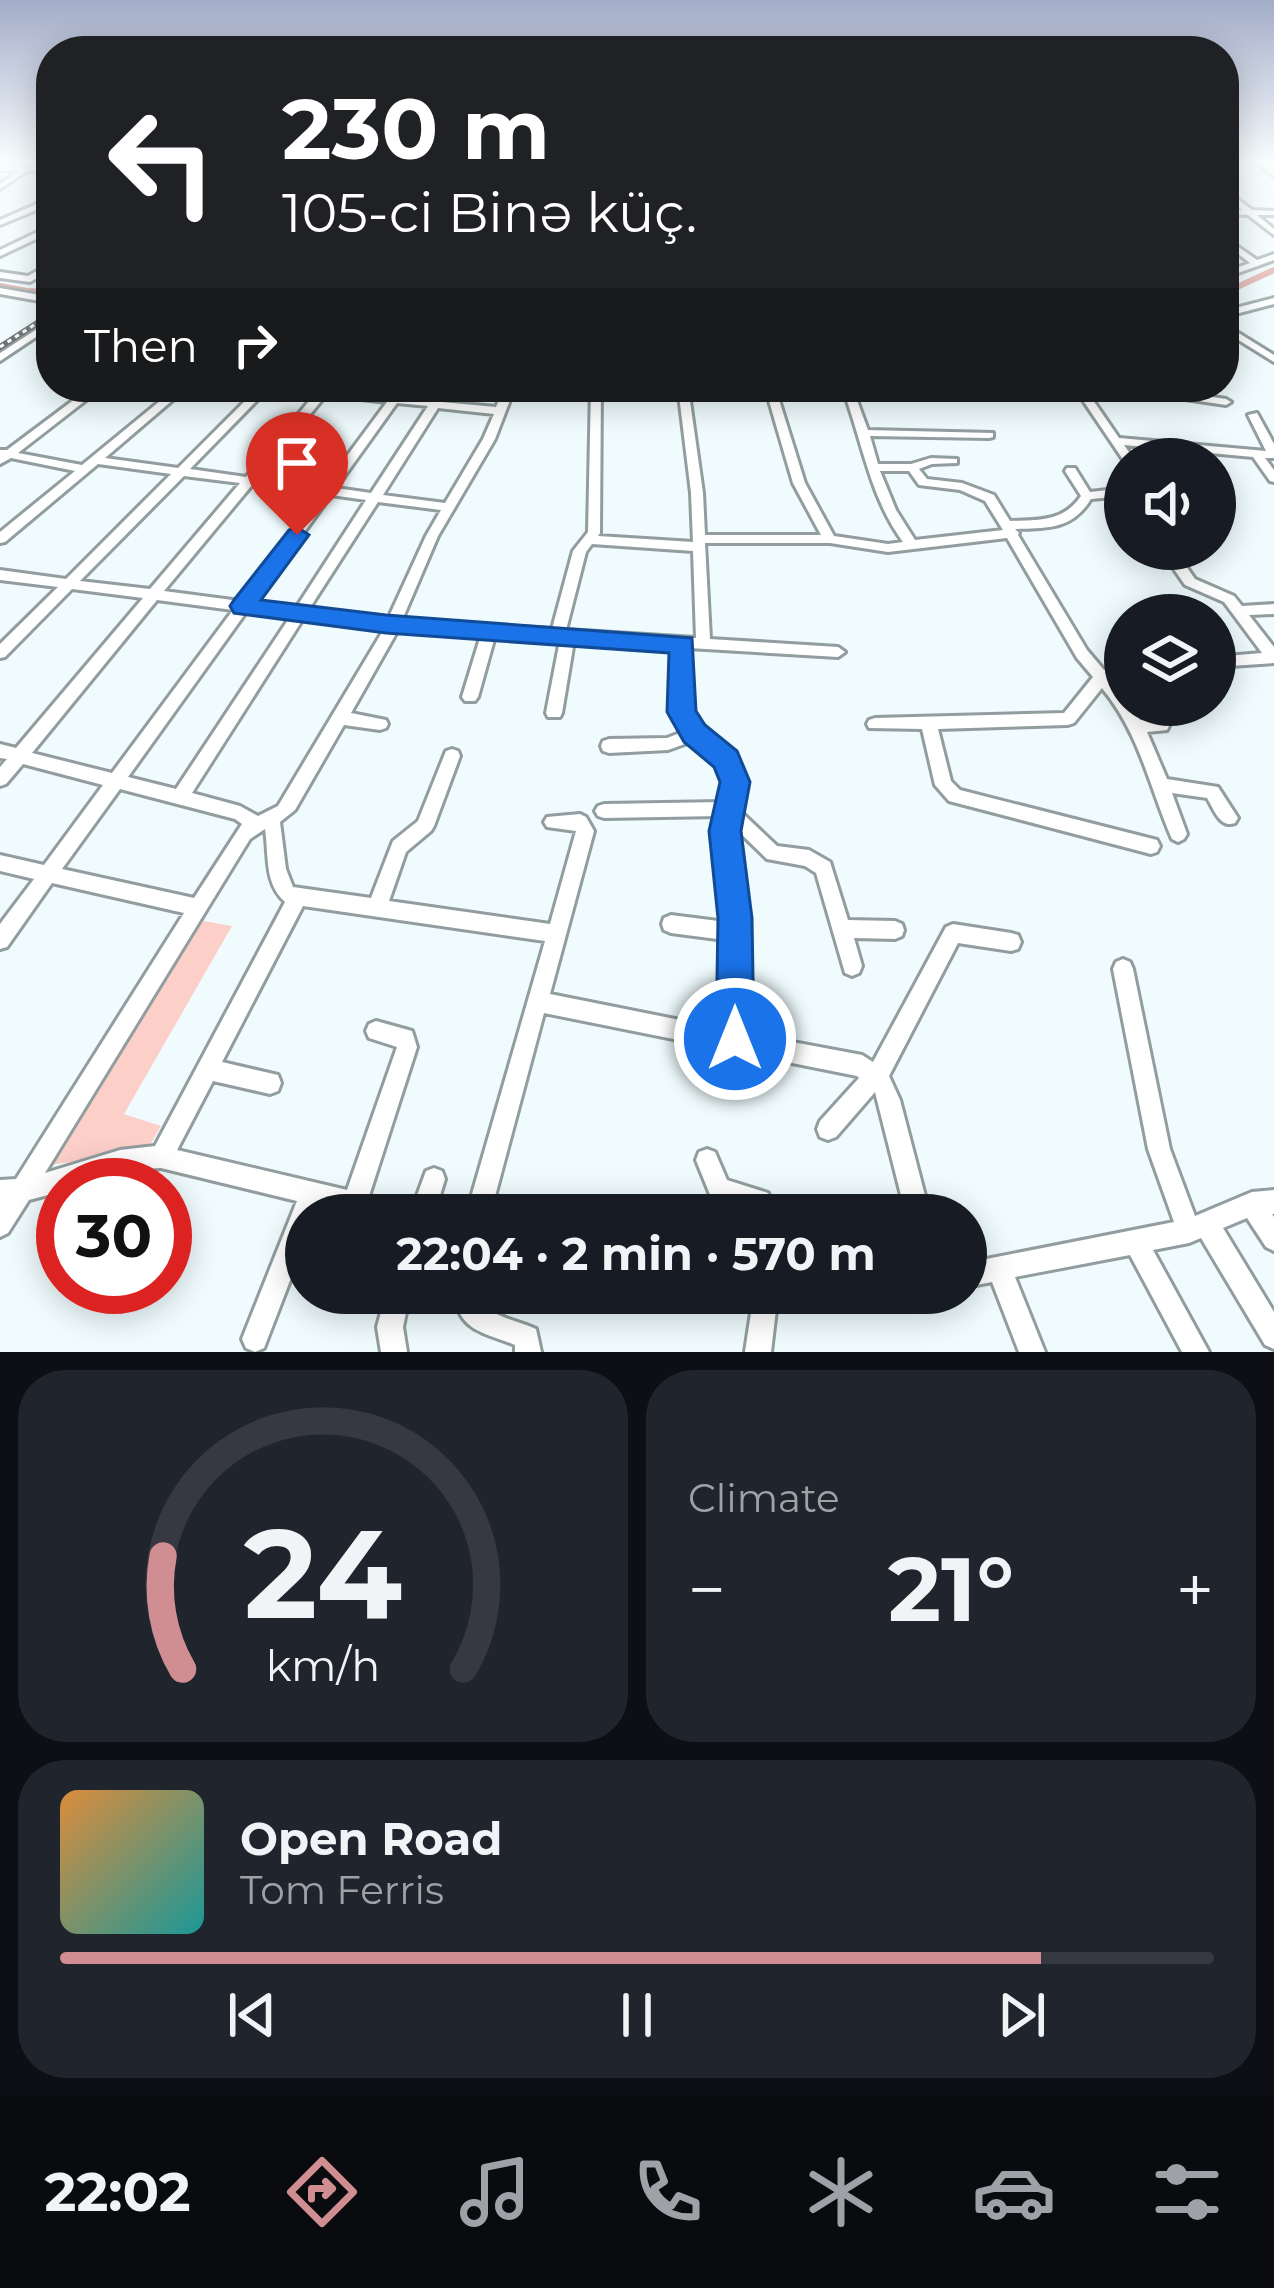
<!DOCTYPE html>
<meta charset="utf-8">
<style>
:root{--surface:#171b24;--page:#20242c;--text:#f1f3f6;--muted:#9ea1a6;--line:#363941;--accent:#d08e92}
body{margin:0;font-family:Montserrat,sans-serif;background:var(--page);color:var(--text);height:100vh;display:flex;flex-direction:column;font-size:45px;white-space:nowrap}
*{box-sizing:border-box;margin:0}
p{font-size:39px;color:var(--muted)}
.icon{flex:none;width:66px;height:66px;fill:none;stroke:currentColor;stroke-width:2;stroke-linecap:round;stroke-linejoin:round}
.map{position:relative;height:1352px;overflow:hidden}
.details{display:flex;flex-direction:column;gap:18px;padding:18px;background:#0d0f14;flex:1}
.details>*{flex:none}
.guide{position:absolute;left:36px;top:36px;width:1203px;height:366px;border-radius:48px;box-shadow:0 6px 30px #0003;background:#202124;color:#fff;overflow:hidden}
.controls{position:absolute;left:1104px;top:438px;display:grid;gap:24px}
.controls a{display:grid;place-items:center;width:132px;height:132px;border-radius:50%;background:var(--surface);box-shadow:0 6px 30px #0003;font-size:60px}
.speed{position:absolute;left:36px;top:1158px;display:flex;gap:24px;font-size:60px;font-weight:700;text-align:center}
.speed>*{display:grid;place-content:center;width:156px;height:156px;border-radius:50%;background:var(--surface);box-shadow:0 6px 30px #0003;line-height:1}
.speed .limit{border:18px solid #d22;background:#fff;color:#111}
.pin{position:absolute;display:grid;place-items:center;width:102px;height:102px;color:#fff;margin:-123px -51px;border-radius:50% 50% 50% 0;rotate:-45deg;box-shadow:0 0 12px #0007}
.pin .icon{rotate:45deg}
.me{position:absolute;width:132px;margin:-66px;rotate:0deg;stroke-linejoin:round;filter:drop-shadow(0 0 9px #0008)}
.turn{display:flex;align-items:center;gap:42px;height:252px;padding:0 48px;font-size:54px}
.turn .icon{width:156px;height:156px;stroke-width:2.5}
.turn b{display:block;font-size:84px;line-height:102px}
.then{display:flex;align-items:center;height:114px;padding:0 48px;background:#0003;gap:24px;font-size:45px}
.big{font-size:90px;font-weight:700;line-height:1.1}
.details .tile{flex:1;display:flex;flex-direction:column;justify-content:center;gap:18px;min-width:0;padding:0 42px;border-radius:48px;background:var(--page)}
.details .dial{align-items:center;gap:0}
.dial svg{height:312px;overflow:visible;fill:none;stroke:var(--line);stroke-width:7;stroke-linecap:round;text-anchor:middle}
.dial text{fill:var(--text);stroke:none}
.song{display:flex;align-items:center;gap:36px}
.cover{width:144px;height:144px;border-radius:18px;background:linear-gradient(135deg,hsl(30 70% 55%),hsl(180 70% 35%))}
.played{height:12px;border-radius:6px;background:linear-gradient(90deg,var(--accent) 85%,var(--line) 85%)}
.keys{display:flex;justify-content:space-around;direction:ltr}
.heat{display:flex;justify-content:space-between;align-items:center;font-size:66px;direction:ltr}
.details .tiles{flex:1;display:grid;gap:18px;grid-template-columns:1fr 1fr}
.tile:last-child{grid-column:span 2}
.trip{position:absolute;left:285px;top:1194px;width:702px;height:120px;border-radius:60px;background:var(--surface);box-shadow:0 6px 30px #0003;font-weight:700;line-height:120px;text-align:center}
.tabs{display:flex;height:192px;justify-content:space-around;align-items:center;background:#090b0e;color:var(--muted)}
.tabs .icon{width:84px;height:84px}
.tabs .on{color:var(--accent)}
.tabs b{font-size:54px;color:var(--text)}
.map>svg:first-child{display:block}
.green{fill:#fccfc9}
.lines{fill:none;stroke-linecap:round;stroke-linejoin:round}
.canal-far1{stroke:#dda099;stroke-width:6}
.canal{stroke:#dda099;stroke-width:8}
.minor-casing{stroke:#919d9e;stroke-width:6}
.minor{fill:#fff;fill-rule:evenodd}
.rail-casing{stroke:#686e70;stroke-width:6}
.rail{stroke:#fff;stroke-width:3;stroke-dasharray:4.5;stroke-linecap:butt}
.route{fill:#1a73e8;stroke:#114b97;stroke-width:3}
</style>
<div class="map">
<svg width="1274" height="1352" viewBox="0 0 1274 1352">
<rect width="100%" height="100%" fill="#effbfd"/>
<path class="green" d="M198 920 232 926 124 1114 161 1126 151 1143 104 1158 47 1165Z"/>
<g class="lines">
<path class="canal-far1" d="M0 286 49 295
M1224 293 1274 270"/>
<path class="canal" d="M32 292 51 295"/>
<g class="minor-casing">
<path id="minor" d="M1255 161H1262L1274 170V176Z
M0 166 51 168V172L27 171 0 189V184L19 171 0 170Z
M1224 189 1252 210 1274 211V215H1257L1274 229V235L1248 215 1224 214V210H1242L1224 195Z
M48 199H51V204L0 225V220Z
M48 227H51V232L0 256V250Z
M1224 237 1257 260 1274 254V260L1224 278V272L1250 263 1224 243Z
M51 263V270L30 282 0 278V272L28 276Z
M0 288 51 297V303L0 294Z
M1274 298V304L1224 317V311Z
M51 320V327L0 361V353Z
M1224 324 1274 355V362L1224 331Z
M91 387H103L18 453 82 465 177 387H188L105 458 178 468 259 387H270L190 469 246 477 315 394 278 390 273 387H332L330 390 391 396 398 387H408L401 397 432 400 441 387H451L442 402 496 407 505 387H515L495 439 438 536 402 620 552 629 573 551 588 532 591 387H601L600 533 598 536 693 542 691 493 678 387H688L703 493 705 535H821L793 483 765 387H775L805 483 834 536 888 544 903 542C869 496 862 439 842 387H852L868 430 993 433V437L989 438 870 436 878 464H911L931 458 957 459V463L932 464 919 469 927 479 962 483 994 495 1010 521C1039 520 1063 522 1081 496L1065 471 1067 468H1075L1090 492 1125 488V496L1091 499C1072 530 1047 528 1015 529L1019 533 1018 535 1087 650 1104 670 1125 661V673L1112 679 1125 694V705H1133L1140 720 1167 722 1169 726 1167 730 1147 732 1167 779 1218 787 1238 818 1235 823C1220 829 1214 809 1207 798L1172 793 1187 834 1184 839 1178 842 1172 839C1149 786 1140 734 1102 688L1074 723 1068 725 938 729 951 781 960 790 1157 840 1160 846 1157 852 1151 854 949 801 935 785 922 729 869 728 867 724 869 720 875 718 1064 713 1093 677 1077 658 1007 538 888 552 830 543H705L710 639 838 647 845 652 838 657 689 648 690 711 701 729 733 755C742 776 742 788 739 810L777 846 809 850 830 862 848 920 895 921 902 924 904 930 902 936 895 939 854 938 862 966 859 973 852 976 845 973 816 873 805 866 767 859 736 829 734 843 744 918 745 1033 862 1055 873 1062 946 927 953 924 1011 933 1018 935 1021 942 1018 949 1011 951 958 943 889 1076 900 1100 930 1215H906L875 1092 836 1137 828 1140 820 1137 817 1129 820 1121 859 1078 857 1076 544 1013 490 1215H466L545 941 303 906 222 1062 278 1075 281 1083 278 1091 270 1094 213 1081 177 1150 347 1190 397 1047 369 1038 366 1031 369 1024 376 1021 412 1031 417 1047 369 1196 409 1207 411 1212 426 1171 434 1168 442 1171 445 1179 434 1215H353L318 1207 315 1215H306V1239L264 1348 255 1352 246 1348 242 1339 297 1201 161 1168 140 1169 79 1185H63V1191L29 1200 8 1233 0 1237V1180L16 1179 184 913 52 883 7 947 0 949V924L34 879 0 871V855L44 865 103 785 23 764 6 784 0 786V767L7 759 0 758V744L16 748 143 598 72 589 5 657 0 658V644L58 587 0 580V570L66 579 171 474 98 464 5 542 0 543V532L75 471 11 458 0 464V450H7ZM326 395 387 402 324 487 258 478ZM397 403 428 406 371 493 336 488ZM438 408 494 414 483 439 445 503 383 495ZM880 471H909L919 485 960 490 985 501 1003 530 915 540 896 510ZM184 476 240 483 150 589 80 581ZM252 485 319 494 240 601 164 591ZM331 495 366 500 296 608 254 602ZM378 502 441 510 426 536 388 619 309 609ZM592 544 693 551 696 638 566 630 586 552ZM157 600 233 610 112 773 32 753ZM247 611 290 617 176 789 128 777ZM303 619 384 629 278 806 258 816 240 806 192 793ZM398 630 481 635 462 697 465 701H475L478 697 495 636 560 640 546 713 548 717H560L562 713 574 641 675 647 674 712 685 731 667 738 609 739 603 741 601 746 603 751 609 753 668 750 693 741C718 762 729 767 723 802L604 804 598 806 595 811 598 816 604 818 721 816 716 843 726 922 671 915 664 918 662 924 664 930 671 933 725 940V1029L550 994 594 831 586 817 580 814 547 817 544 822 547 827 576 831 550 924 389 901 406 852 431 831 434 826 460 756 458 751 452 749 446 751 418 821 393 841 371 898 293 887 286 869 280 822 295 810 344 725 380 730 386 728 388 724 386 720 351 713ZM120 789 235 819 242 824 194 898 62 869ZM265 829C269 856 264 883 285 902L155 1146 120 1150 45 1173 250 839Z
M1074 387H1084L1119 438 1266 451 1248 415 1257 413 1274 444V458H1265L1274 470V482L1270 481 1253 457 1124 445 1134 459H1125L1124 461Z
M1176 387H1187L1192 394 1226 399 1231 402 1226 405 1185 399Z
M1160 549H1174L1195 579 1234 596 1242 606 1274 604V614L1249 615 1274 647V663L1215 667V657L1262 653 1224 602 1185 585Z
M1172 608 1177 610 1180 615H1166L1167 610Z
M1123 959 1130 962 1133 969 1170 1149 1195 1216 1252 1192 1274 1190V1214H1272L1274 1217V1251L1266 1247 1247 1218 1223 1228 1274 1312V1349L1265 1345 1201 1238 1189 1243 1153 1250 1209 1352H1182L1130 1255 1015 1277 1045 1352H1019L992 1282 966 1287V1263L1174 1222 1148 1149 1113 969 1116 962Z
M707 1149 715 1152 727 1180 768 1193 778 1215H754L752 1210 711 1197 696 1160 699 1152Z
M386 1293H410L403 1327 407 1352H381L377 1327Z
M454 1293H478C484 1317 516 1319 536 1329L541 1352H515V1345C484 1332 459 1332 454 1293Z
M754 1293H778L771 1352H745Z"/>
</g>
<use href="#minor" class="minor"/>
<g class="rail-casing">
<path id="rail" d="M0 347 51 314"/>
</g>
<use href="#rail" class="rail"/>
</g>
<linearGradient id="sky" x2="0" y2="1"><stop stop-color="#a3acc8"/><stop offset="0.46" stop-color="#f8fdfe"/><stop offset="1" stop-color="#f8fdfe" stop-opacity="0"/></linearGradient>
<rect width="1274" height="350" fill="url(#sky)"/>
<path class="route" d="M297 527 309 535 261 600 386 615 692 638 696 711 705 725 737 751 750 782 741 831 752 918 754 1039 748 1053 735 1058 721 1053 716 1039 718 918 709 831 720 782 714 767 684 742 667 712 669 653 386 633 234 613 230 606 234 600 289 530Z"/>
</svg>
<div class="controls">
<a><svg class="icon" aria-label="sound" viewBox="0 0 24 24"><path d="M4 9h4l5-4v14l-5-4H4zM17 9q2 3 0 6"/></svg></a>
<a><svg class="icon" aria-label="layers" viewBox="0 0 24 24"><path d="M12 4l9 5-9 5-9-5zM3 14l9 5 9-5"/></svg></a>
</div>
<div class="speed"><div class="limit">30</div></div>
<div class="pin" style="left:297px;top:535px;background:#d93025"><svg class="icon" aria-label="arrive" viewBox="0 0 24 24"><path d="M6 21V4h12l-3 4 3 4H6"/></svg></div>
<svg class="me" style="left:735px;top:1039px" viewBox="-20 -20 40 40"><circle r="17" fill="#1a73e8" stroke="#fff" stroke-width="3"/><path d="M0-11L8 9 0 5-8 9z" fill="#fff"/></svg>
<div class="trip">22:04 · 2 min · 570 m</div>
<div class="guide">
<div class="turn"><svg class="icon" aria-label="left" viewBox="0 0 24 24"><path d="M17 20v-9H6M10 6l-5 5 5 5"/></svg><div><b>230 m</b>105-ci Binə küç.</div></div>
<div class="then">Then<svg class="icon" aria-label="right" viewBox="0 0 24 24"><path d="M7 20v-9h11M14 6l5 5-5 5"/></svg></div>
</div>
</div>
<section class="details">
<div class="tiles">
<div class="tile dial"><svg viewBox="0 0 100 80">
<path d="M14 69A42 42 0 1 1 86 69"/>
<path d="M14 69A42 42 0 0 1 9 40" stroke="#d08e92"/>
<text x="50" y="56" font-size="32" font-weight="700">24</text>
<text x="50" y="72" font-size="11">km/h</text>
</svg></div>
<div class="tile"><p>Climate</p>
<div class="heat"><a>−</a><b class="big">21°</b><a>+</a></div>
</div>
<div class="tile">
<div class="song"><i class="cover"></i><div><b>Open Road</b><p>Tom Ferris</p></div></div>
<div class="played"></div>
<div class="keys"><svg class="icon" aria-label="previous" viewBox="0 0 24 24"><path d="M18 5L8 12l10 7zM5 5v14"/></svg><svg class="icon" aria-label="pause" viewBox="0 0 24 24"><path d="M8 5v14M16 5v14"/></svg><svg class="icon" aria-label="next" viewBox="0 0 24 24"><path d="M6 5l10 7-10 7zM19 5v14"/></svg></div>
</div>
</div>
</section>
<nav class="tabs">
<b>22:02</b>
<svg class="icon on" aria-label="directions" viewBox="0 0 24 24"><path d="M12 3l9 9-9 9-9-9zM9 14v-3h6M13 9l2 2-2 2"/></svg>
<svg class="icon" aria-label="music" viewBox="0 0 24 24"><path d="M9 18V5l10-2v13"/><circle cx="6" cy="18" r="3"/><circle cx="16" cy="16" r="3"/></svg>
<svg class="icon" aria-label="phone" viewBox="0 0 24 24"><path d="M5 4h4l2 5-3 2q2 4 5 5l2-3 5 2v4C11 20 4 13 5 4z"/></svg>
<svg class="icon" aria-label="climate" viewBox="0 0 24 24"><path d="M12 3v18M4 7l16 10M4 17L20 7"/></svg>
<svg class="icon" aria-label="car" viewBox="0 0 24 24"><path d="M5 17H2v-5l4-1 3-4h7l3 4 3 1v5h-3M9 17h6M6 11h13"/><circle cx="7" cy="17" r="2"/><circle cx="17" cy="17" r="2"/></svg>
<svg class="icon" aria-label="filters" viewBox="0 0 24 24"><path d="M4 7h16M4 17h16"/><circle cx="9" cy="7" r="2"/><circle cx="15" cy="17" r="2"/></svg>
</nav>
